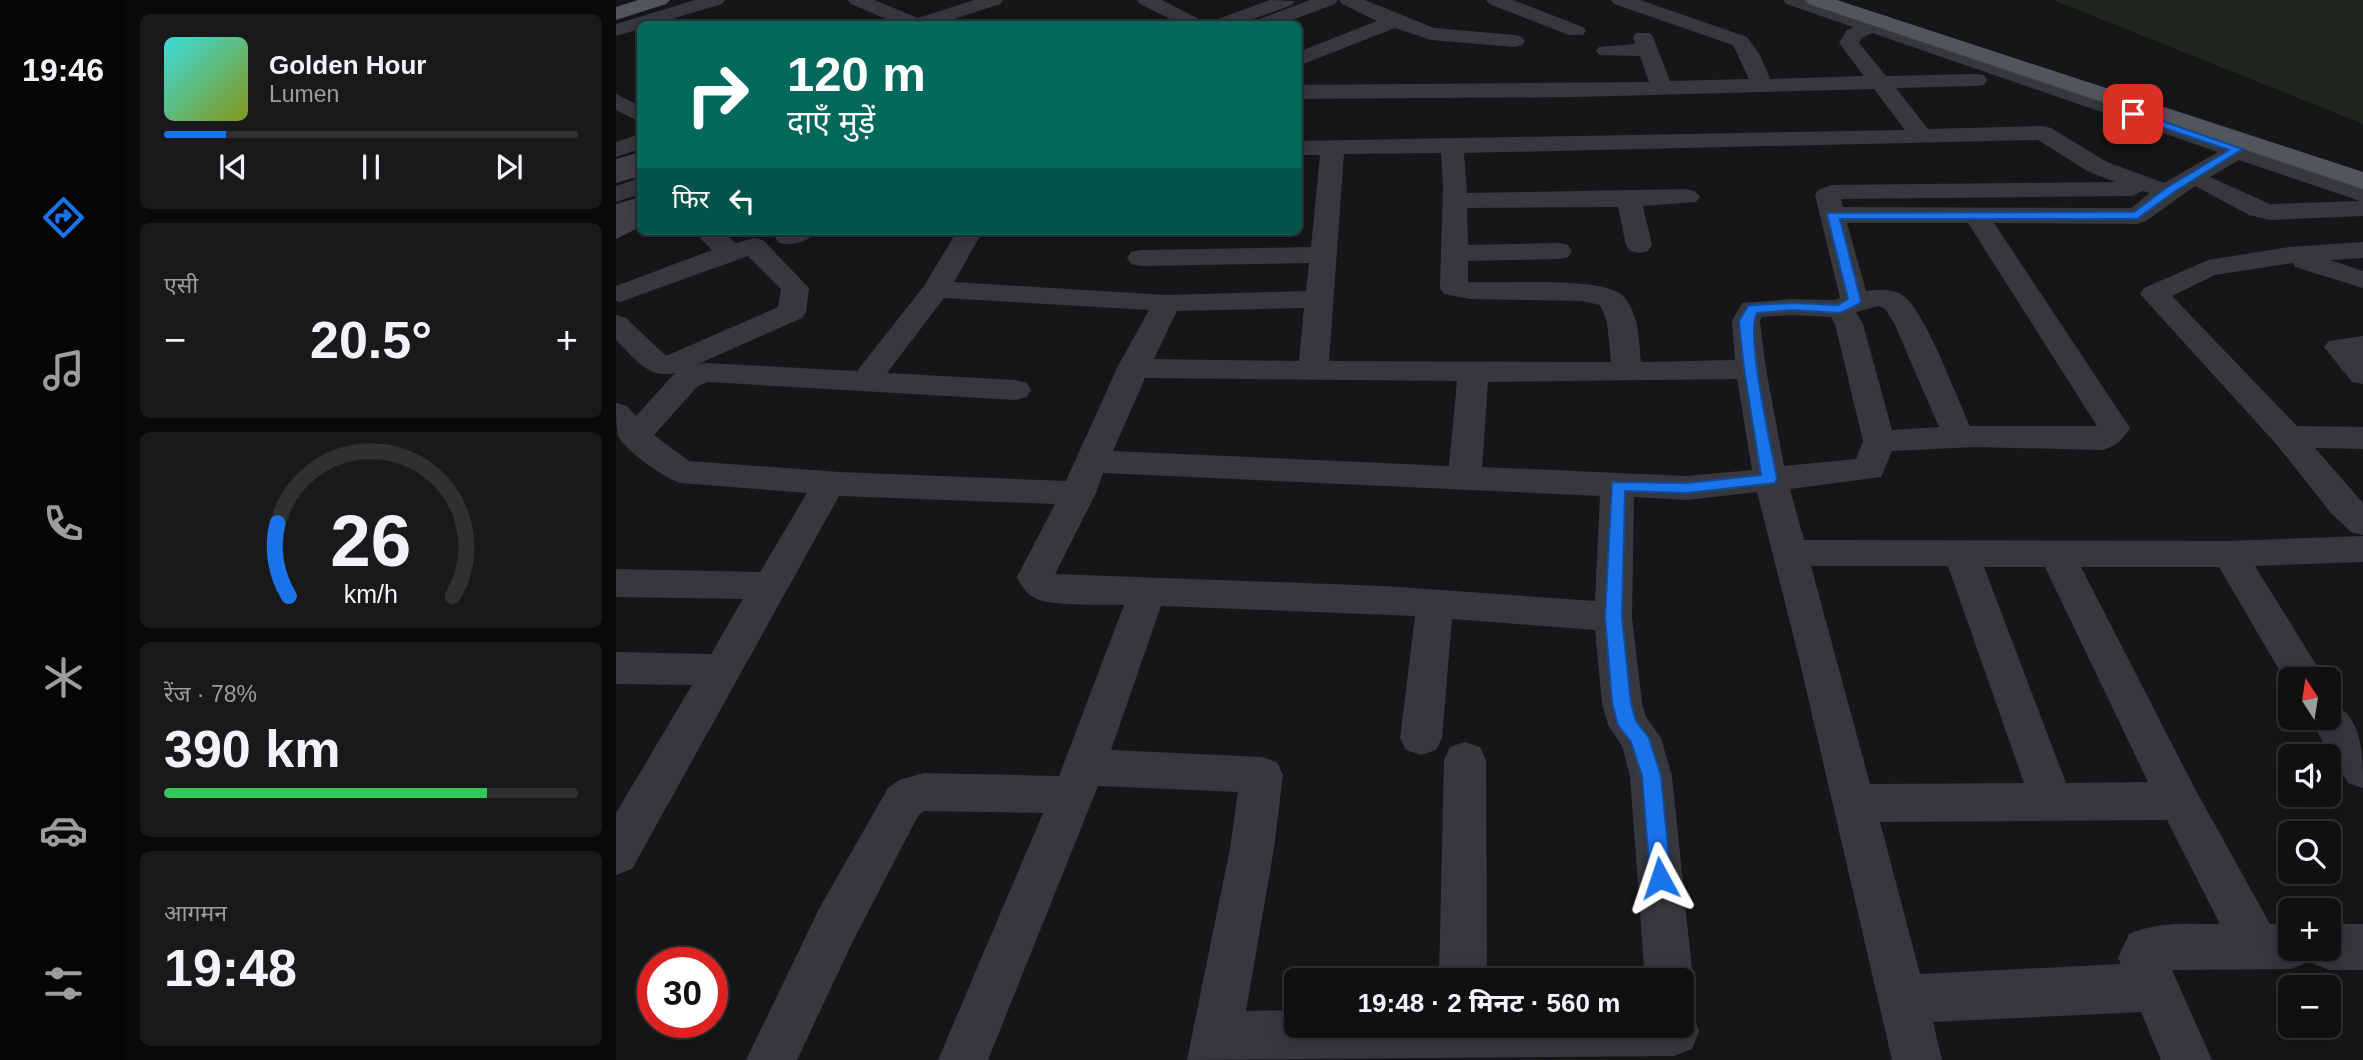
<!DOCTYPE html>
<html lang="hi">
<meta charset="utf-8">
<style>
:root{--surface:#101012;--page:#19191b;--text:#f1f3f6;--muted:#9c9d9f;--line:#303032;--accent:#1a73e8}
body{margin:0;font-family:Helvetica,"Noto Sans Devanagari",sans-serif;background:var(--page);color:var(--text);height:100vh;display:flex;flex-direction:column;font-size:26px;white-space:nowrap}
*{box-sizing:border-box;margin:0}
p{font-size:23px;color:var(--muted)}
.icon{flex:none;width:38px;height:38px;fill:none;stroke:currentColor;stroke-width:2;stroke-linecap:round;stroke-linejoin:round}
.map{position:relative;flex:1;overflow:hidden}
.drawer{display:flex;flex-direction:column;gap:14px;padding:14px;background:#09090a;width:490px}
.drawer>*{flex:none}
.hud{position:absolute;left:21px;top:21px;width:665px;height:214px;border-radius:10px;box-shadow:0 4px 18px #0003,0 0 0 2px var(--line);background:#00695c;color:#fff;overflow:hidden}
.needle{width:46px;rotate:348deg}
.controls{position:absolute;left:1662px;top:667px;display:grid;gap:14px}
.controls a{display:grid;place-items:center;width:63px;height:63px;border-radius:10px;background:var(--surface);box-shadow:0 4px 18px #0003,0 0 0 2px var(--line);font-size:35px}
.speed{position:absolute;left:21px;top:947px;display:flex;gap:14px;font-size:35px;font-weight:700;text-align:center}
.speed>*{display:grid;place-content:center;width:91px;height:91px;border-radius:50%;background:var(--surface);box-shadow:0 4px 18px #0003,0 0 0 2px var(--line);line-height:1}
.speed .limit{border:10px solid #d22;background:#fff;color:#111}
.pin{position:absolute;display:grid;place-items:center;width:60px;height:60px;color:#fff;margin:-30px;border-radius:14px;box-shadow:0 4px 10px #0006}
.me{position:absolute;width:77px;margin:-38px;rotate:355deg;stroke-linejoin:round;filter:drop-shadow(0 0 5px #0008)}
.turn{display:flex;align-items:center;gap:24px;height:147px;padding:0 35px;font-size:32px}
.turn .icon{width:91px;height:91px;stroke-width:2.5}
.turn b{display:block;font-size:49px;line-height:60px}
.then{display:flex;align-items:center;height:66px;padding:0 35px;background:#0003;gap:14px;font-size:26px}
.big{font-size:52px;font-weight:700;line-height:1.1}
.drawer .widget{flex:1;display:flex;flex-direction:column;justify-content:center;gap:10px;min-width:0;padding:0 24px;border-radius:10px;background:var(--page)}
.drawer .dial{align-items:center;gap:0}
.dial svg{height:182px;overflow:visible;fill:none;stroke:var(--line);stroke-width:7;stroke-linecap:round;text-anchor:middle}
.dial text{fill:var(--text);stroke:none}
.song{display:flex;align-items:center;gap:21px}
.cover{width:84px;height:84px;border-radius:10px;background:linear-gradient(135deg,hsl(180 70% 55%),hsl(70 70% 35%))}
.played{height:7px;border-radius:4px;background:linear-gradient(90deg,var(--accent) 15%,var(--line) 15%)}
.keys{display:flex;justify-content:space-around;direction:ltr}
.heat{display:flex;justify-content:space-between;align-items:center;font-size:38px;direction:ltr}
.charge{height:10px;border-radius:5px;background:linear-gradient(90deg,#34c759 78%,var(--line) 0)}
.trip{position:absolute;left:668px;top:968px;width:410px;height:70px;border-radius:10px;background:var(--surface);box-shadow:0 4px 18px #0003,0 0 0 2px var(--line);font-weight:700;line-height:70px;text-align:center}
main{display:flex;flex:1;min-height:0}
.dock{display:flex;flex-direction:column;width:126px;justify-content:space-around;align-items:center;background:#060607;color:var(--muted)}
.dock .icon{width:49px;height:49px}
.dock .active{color:var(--accent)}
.dock b{font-size:32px;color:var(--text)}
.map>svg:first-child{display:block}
.green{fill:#1e261f}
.building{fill:#404145}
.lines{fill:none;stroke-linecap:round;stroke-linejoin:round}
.minor{fill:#37383d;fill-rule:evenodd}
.major{fill:#53555c;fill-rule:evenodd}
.route{fill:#1a73e8;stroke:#114b97;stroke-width:2}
</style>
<main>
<nav class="dock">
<b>19:46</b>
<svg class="icon active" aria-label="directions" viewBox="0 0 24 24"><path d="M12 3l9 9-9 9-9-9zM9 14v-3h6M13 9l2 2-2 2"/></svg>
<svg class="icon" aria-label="music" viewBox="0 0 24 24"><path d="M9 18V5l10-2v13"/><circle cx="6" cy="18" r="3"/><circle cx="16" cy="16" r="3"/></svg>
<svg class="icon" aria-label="phone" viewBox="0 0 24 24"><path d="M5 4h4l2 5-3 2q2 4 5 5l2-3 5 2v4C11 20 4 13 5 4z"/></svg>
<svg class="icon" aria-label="climate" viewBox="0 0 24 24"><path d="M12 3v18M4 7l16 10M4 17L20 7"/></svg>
<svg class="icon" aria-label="car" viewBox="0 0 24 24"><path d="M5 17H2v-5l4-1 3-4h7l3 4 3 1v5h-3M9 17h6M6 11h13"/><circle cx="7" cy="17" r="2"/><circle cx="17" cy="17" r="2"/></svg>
<svg class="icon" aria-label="filters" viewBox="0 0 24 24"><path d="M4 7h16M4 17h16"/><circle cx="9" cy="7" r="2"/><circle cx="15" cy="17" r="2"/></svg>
</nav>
<section class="drawer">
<div class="widget">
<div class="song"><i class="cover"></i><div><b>Golden Hour</b><p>Lumen</p></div></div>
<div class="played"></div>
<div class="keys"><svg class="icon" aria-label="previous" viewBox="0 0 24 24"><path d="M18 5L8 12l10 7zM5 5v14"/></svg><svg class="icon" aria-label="pause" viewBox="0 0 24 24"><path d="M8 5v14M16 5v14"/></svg><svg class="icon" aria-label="next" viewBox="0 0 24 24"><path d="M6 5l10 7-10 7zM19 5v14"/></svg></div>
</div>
<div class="widget"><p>एसी</p>
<div class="heat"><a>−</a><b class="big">20.5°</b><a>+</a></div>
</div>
<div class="widget dial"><svg viewBox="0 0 100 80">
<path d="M14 69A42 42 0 1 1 86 69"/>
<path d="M14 69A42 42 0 0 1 9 37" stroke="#1a73e8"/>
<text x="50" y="56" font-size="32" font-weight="700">26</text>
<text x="50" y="72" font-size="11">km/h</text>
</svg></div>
<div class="widget"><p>रेंज · 78%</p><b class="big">390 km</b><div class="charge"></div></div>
<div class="widget"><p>आगमन</p><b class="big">19:48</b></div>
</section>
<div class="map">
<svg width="1747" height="1060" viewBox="0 0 1747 1060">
<rect width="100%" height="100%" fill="#161618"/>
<path class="green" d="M1437 0H1747V124Z"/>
<path class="building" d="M24 152V176L0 183V159Z
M24 197V227L0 239V204Z"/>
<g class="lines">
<path class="minor" d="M79 0H109L106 4 39 24H24V29L0 36V24Z
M232 0H258L302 18 358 0H387L384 4 323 24H282L235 4Z
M521 0H546L585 20 588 24H564L524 4Z
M654 0 679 1 676 5 623 24 599 23 602 19Z
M694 0H722L719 4 665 24H638L641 20Z
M723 0H749L818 28 899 35 906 37 909 41 906 45 899 47 815 40 779 28 682 66V52L761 21 726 4Z
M870 0H897L967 27 970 31 967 35H953L873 4Z
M995 0H1024L1131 37 1144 55 1154 79 1248 76 1223 43 1231 30 1237 27 1170 4 1167 0H1196L1254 20 1267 15 1274 17 1277 21 1273 26 1619 142 1633 137 1641 139 1645 144 1640 150 1747 186V216L1654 220 1633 215 1579 186 1530 221 1521 224 1378 223 1514 428C1507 439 1500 446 1487 450L1358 447 1276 451 1265 477 1174 489 1188 540 1613 541 1747 536V562L1639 566 1709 679H1675V690L1603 567H1465L1578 787 1654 924 1675 923V948H1713V924H1747V970H1713L1696 963 1694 958 1692 962 1675 969 1556 970 1596 1060H1545L1525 1012 1317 1022 1326 1060H1276L1182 654 1141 492 1071 500 1018 497 1016 617 1026 703 1030 717 1045 738 1056 776 1077 980 1070 997 1066 999V980H1029L1014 776 1006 746 992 725 986 703 979 630 836 619 826 738 820 750 805 755 790 750 784 738 799 616 545 606 495 750 646 757 661 762 667 775 658 848 630 1011 681 1010V1026H1066V1009L1076 1013 1083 1031 1076 1049 1058 1056 571 1060 614 848 622 792 482 786 372 1060H322L427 813 308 811 302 816 238 939 181 1060H130L204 907 272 788 283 780 308 773 443 776 508 605C488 604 435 607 419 598 410 594 405 585 401 577L439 504 223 496 16 869 0 875V813L76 685 0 684V652L95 654 127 599 0 597V569L144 572 191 493 65 483C49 479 10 451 2 436 0 428 0 412 0 403L11 406 20 416 59 373C33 380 17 357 0 340V315L10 318 50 356 162 307 165 289 132 256 4 302 0 301V286L96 250 84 238 88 232H106L120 243 138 238 147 240 193 288 190 312 186 318 80 365 89 363 241 371 308 286 341 231H367L338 282 551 295 690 291 693 263 524 266 515 264 511 258 515 252 524 250 695 247 704 155H682V141L1289 130 1258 89 961 97 682 99V85L1033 82 1024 56 983 55 980 51 983 47 1019 44 1017 37 1020 33H1034L1037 37 1054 81 1133 79 1117 45 998 4ZM1256 33 1602 152 1548 183 1491 162 1435 128 1427 126 1312 129 1280 88 1360 86 1368 85 1371 80 1368 75 1360 74 1270 76 1243 43 1246 38ZM1422 140 1473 172 1500 182 1216 185 1202 190 1199 195 1224 298 1219 300 1176 299 1126 303 1116 321 1119 360 1025 362C1023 340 1023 311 1006 295 985 276 884 284 852 282V261L943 259 952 257 956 251 952 245 943 243 852 245 851 208 1002 207 1010 245 1014 251 1023 253 1032 251 1036 245 1027 206 1080 202 1084 197 1080 192 1071 189 851 193 848 153ZM825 153 827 187 824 288 828 294 854 299 966 301 984 305 991 322 995 362 713 361 728 154ZM1623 160 1738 199 1743 201 1654 204 1594 177ZM1527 191 1534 193 1515 208 1227 207 1225 199 1516 196ZM1231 223H1352L1481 426H1354C1340 395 1312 320 1291 299 1281 288 1264 289 1250 291ZM328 298 533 310 501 368 450 481 223 472 73 461 38 435 82 386 92 382 400 400 411 397 415 390 411 383 400 380 271 373ZM1263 306 1269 309 1278 323 1323 427 1276 430 1247 324 1240 312ZM688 308 683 361 538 359 561 311ZM1176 315 1215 317 1219 324 1247 441 1240 459 1168 466 1150 369 1144 321 1146 317ZM529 378 841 381 833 466 497 451ZM1121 379 1136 470 1071 476 866 467 872 382ZM487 473 984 496 979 601 768 586 439 574 480 493ZM1195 566H1332L1408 783 1254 784ZM1368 567H1429L1532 782 1450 783ZM1551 820 1604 924C1572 924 1543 921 1513 934L1502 958 1505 964 1304 974 1264 822Z
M0 94 24 106V122L0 110Z
M21 135 24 136V149L0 157V142Z
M24 178V194L0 202V186Z
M155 231H201C193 242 175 246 163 243Z
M1747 242V258L1714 260 1747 271V288L1679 267 1677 263 1599 275 1556 296 1681 426 1747 427V449L1699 448 1747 503V535L1735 532 1715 513 1661 445 1524 294 1528 288 1592 260 1673 247Z
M1747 336V384L1736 382 1708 347 1713 341Z
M1713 701C1747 715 1747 754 1747 788L1732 783 1693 718H1713Z
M849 742 864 747 870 760 871 980H823L828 760 834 747Z"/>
<path class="major" d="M22 0H54L50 4 0 20V7Z
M1189 0H1221L1747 172V189L1193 4Z"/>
</g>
<path class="route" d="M1517 111 1627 149 1558 192 1521 219H1224L1245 301 1243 304 1224 313 1176 310 1141 313C1129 334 1156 449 1161 479L1159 483 1071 493 1009 491 1006 617 1015 703 1020 721 1033 738 1045 776 1055 878 1052 885 1044 888 1037 885 1034 878 1026 776 1015 742 1002 725 996 703 989 617 996 482 1071 483 1145 475 1128 369 1123 321 1132 306 1136 305 1176 303 1222 305 1232 299 1211 215 1213 213 1518 212 1550 188 1613 150 1513 116V112Z"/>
</svg>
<div class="controls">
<a><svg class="needle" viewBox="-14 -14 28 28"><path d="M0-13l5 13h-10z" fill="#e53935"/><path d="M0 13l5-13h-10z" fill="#9c9d9f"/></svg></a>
<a><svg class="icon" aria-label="sound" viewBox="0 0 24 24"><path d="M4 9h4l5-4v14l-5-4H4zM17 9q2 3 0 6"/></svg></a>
<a><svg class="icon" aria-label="search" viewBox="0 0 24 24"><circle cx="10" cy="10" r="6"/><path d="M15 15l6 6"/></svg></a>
<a>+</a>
<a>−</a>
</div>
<div class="speed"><div class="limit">30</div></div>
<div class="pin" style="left:1517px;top:114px;background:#d93025"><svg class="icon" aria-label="arrive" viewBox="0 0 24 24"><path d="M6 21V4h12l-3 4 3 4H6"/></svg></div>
<svg class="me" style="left:1044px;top:878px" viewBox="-20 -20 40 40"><path d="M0-17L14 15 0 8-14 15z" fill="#1a73e8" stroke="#fff" stroke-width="4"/></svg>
<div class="trip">19:48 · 2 मिनट · 560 m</div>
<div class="hud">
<div class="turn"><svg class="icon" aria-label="right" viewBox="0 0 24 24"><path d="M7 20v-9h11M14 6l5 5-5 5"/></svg><div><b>120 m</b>दाएँ मुड़ें</div></div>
<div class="then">फिर<svg class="icon" aria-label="left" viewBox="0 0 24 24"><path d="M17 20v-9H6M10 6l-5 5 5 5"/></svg></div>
</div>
</div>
</main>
